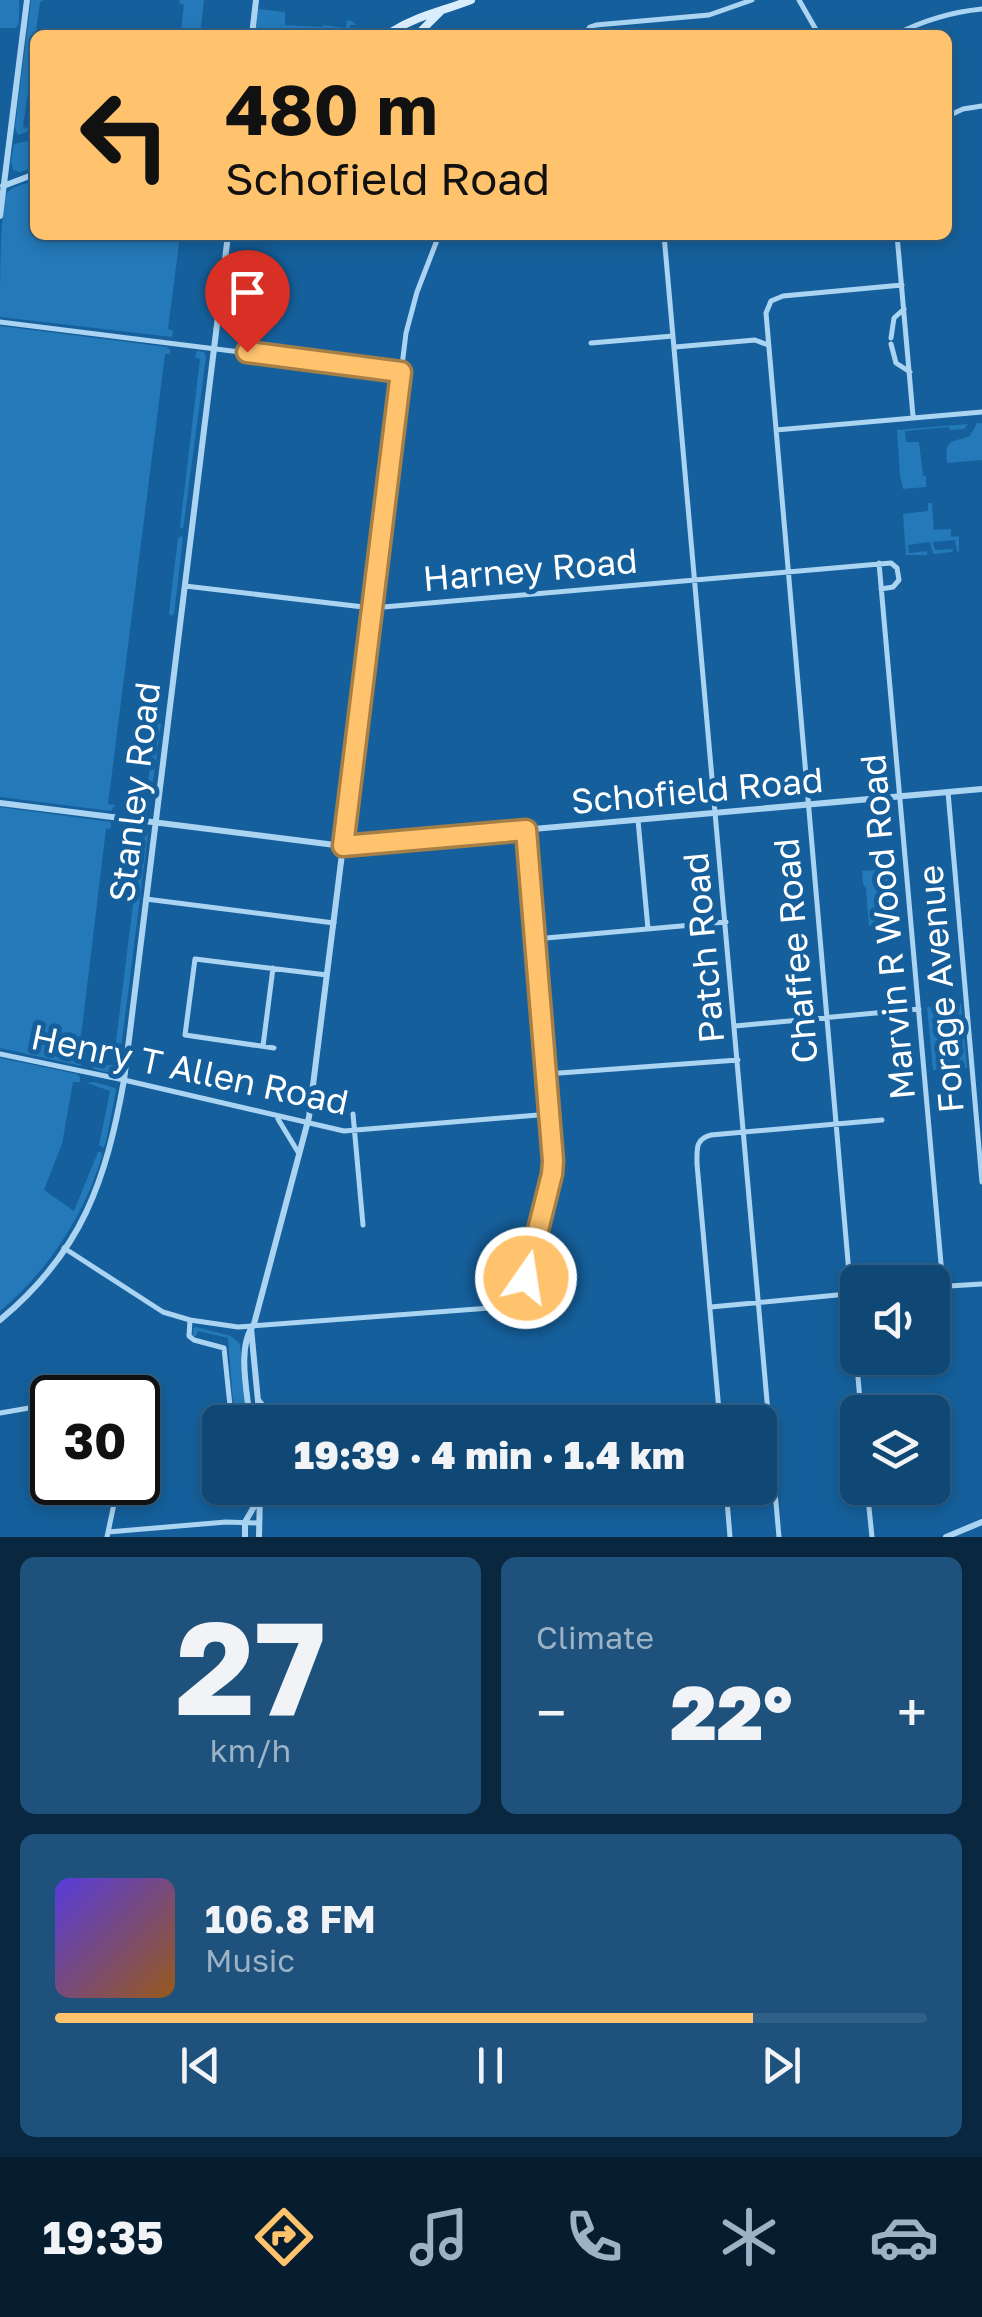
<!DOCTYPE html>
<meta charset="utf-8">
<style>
:root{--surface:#104875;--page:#1e527d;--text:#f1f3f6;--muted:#9cb2c5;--line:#306087;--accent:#ffc36d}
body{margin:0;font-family:"Golos Text",sans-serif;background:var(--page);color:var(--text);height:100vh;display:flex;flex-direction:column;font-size:38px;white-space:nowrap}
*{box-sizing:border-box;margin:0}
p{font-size:32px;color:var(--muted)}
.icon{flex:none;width:55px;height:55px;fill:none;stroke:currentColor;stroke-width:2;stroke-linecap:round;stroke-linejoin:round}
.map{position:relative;height:1537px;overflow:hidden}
.details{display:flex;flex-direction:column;gap:20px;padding:20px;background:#092840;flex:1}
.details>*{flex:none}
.banner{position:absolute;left:30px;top:30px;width:922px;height:210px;border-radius:15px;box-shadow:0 5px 15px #0003,0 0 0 2px var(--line);background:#ffc36d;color:#111;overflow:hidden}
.tools{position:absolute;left:840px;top:1265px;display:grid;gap:20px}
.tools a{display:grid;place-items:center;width:110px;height:110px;border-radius:15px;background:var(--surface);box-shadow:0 5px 15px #0003,0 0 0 2px var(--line);font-size:50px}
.speed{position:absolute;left:30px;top:1375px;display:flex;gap:20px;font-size:50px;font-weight:700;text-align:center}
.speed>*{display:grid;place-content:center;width:130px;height:130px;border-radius:50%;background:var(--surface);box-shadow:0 5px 15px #0003,0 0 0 2px var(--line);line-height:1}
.speed .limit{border:5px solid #111;border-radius:15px;background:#fff;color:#111}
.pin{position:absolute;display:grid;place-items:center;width:85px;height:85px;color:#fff;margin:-102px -42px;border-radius:50% 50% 50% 0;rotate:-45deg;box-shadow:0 0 10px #0007}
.pin .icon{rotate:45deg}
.me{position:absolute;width:110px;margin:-55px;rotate:13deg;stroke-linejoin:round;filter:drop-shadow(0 0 8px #0008)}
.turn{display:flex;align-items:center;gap:35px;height:210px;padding:0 30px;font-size:45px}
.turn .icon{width:130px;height:130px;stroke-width:2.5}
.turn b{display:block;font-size:70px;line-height:85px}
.big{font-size:75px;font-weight:800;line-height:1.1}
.details .card{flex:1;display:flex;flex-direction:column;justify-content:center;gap:15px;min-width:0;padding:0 35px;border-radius:15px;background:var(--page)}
.details .dial{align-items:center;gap:0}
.dial b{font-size:130px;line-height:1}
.song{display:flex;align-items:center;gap:30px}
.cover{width:120px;height:120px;border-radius:15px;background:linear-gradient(135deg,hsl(250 70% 55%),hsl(30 70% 35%))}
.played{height:10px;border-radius:5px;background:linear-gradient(90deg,var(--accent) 80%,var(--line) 80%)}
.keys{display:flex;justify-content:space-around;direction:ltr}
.heat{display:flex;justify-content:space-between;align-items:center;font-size:55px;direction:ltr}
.details .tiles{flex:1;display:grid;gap:20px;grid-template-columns:1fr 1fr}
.card:last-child{grid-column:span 2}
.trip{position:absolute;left:202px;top:1405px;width:575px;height:100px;border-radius:15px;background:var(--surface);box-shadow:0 5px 15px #0003,0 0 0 2px var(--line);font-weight:800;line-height:100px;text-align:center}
.tabs{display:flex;height:160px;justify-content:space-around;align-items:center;background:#061d2f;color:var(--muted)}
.tabs .icon{width:70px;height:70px}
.tabs .on{color:var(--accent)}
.tabs b{font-size:45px;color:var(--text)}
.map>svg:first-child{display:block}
.green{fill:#2479b8}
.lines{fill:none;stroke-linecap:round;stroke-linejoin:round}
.minor{stroke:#abd4f3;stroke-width:5}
.tertiary{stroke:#abd4f3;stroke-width:6}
.secondary{stroke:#daedfd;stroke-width:8}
.route-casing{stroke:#a67f47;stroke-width:25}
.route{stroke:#ffc36d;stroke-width:18}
.labels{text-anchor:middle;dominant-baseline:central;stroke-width:10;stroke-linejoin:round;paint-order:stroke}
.street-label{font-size:35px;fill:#fff;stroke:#15609c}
</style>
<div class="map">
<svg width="982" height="1537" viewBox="0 0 982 1537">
<rect width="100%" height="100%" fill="#15609c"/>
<path class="green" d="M0 0H19V22L16 28H0Z
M31 0H44L40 2 28 89 33 90 28 92 23 127 28 128 27 132 18 135 15 128Z
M180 0H204L200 35H176V32H181L184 5 179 3Z
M258 9 285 12V25L323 27V25L346 28 347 20 352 21 356 25H350V28L355 29 356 35H255Z
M33 140 35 167 20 172 13 170 11 161 14 144Z
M35 181V235H180L168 329 173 331 172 337 0 317C0 294 0 210 6 194 11 186 26 184 35 181Z
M0 326 167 347 170 350V354H165L108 804 115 805 111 811 0 797Z
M197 351 204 352 206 357 183 529 180 527 200 359 195 357Z
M977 423H982V460L947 463C944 438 952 443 970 436Z
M968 424 964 429 950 430 949 427 905 431 906 442H919L923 476H926V487L903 489 900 475 897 430Z
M928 503H932L934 530 951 529V537L959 536V552L957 551 955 540 933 542 935 550 953 549 952 552 933 554 930 542 908 545 909 553 927 551V555H906L903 514 928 511Z
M181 536 183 538 174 614 171 616 169 613 178 538Z
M155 724H161L149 809H145Z
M0 807 111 822V828L106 829 78 1061 82 1063 81 1066 0 1048Z
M119 823 143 825 148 834 119 1064 116 1071C108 1073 93 1071 90 1065H113L142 832 137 827Z
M880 870 881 879 897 877 901 923 869 926 866 888 863 884 862 871Z
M961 1004 967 1068 933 1070 927 1007Z
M0 1058 77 1074 80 1077V1082H73L62 1144 44 1190 74 1211 98 1152H101L102 1156C84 1216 48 1271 0 1311Z
M94 1082 115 1088 116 1090 106 1142 103 1148 99 1145 110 1091 87 1083Z
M196 1327 231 1336 240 1344 247 1413 244 1417 238 1418 234 1415 228 1338 198 1331 196 1336H193V1328Z"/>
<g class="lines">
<path class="minor" d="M799 0 819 35
M584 35 590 27 596 25 709 15 752 0
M895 35C922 21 951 12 982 9
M948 116 963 109 982 106
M664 235 779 1537
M897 235 913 416
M0 322 401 372
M891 338 894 318 904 309
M591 343 673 336
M891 344 896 363 910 372
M675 347 755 340 768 345
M776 430 982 412
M879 563 943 1286
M185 586 372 608 891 563 897 568 899 580 893 587 881 589
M948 792 982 1182
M638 820 648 929
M526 830 553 1161 552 1174C543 1206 515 1282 533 1311
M343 846 406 333 417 292 439 235
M146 899 334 923
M535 939 726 922
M735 1026 919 1009
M263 1046 273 968
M274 1048 185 1035 195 959 327 975
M0 1054 124 1080 344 1131 550 1114
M546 1074 738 1060
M353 1114 363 1225
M278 1119 298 1152
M64 1248 163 1312 190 1320 238 1327 529 1305
M932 1287 982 1284
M711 1307 858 1293
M190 1320 189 1336 194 1340 224 1348 230 1406
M861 1412 766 313 771 301 783 296 902 285
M0 1413 52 1404
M138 1421 152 1413
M720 1422 697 1164C697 1149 695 1139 711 1135L882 1120
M726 1488 730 1537
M867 1488 872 1537
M108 1532 226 1522 259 1523
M107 1537 114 1504V1482"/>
<path class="tertiary" d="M252 35 256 0
M3 186 35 174
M0 216 27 0
M0 803 343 846 982 789
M0 1320C82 1252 106 1181 124 1080L228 235
M251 1328 260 1422
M259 1401 263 1406 280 1410
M231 1421 250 1420
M250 1422C248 1394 236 1347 254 1324L309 1117 343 846
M264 1422 270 1415 280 1410
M245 1537V1522L255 1505 256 1488
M259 1537 260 1493
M946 1537 982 1522"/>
<path class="secondary" d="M393 31C419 15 443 11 471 0
M417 35 440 12"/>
</g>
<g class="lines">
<g class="route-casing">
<path id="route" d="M247 352 401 372 343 846 526 830 553 1161 552 1174 526 1278"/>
</g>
<use href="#route" class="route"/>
</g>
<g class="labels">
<g class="street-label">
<text transform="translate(530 569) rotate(-5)">Harney Road</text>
<text transform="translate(697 790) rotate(-5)">Schofield Road</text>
<text transform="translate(134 792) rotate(-83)">Stanley Road</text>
<text transform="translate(887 927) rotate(-95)">Marvin R Wood Road</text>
<text transform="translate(703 948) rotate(-95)">Patch Road</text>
<text transform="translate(795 951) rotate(-95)">Chaffee Road</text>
<text transform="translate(940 989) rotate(-95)">Forage Avenue</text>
<text transform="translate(190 1069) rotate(12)">Henry T Allen Road</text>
</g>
</g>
</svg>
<div class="tools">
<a><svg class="icon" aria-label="sound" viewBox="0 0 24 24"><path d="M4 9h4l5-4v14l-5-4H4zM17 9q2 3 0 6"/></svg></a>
<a><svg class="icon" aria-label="layers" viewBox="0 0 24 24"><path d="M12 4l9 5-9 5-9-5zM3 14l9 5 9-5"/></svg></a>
</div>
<div class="speed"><div class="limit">30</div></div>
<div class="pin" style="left:247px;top:352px;background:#d93025"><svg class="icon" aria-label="arrive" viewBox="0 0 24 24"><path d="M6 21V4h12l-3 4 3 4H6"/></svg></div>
<svg class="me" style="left:526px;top:1278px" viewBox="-20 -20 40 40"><circle r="17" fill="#ffc36d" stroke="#fff" stroke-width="3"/><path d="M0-11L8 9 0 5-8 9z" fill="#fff"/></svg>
<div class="trip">19:39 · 4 min · 1.4 km</div>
<div class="banner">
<div class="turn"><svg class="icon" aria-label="left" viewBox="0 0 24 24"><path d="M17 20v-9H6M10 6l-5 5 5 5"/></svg><div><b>480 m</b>Schofield Road</div></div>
</div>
</div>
<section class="details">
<div class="tiles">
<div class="card dial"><b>27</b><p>km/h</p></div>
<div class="card"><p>Climate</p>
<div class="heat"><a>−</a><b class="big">22°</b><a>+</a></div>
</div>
<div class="card">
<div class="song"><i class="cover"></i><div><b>106.8 FM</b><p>Music</p></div></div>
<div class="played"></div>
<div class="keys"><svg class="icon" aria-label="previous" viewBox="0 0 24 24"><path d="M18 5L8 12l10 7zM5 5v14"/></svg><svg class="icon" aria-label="pause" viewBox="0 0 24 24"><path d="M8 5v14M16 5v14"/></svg><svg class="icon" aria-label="next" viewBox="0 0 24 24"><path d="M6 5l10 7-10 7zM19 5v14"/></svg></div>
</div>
</div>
</section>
<nav class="tabs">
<b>19:35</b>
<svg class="icon on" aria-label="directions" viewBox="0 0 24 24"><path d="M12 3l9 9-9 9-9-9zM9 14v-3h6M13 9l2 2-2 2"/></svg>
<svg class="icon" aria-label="music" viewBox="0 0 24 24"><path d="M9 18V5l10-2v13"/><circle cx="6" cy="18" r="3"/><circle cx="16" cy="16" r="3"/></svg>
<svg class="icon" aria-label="phone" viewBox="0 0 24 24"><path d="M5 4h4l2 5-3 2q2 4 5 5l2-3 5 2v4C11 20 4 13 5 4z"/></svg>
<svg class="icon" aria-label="climate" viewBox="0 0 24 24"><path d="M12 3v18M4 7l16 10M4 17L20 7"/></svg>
<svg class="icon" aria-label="car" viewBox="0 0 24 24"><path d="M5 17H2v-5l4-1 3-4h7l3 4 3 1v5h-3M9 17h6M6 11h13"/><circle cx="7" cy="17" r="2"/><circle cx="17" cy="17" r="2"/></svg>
</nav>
